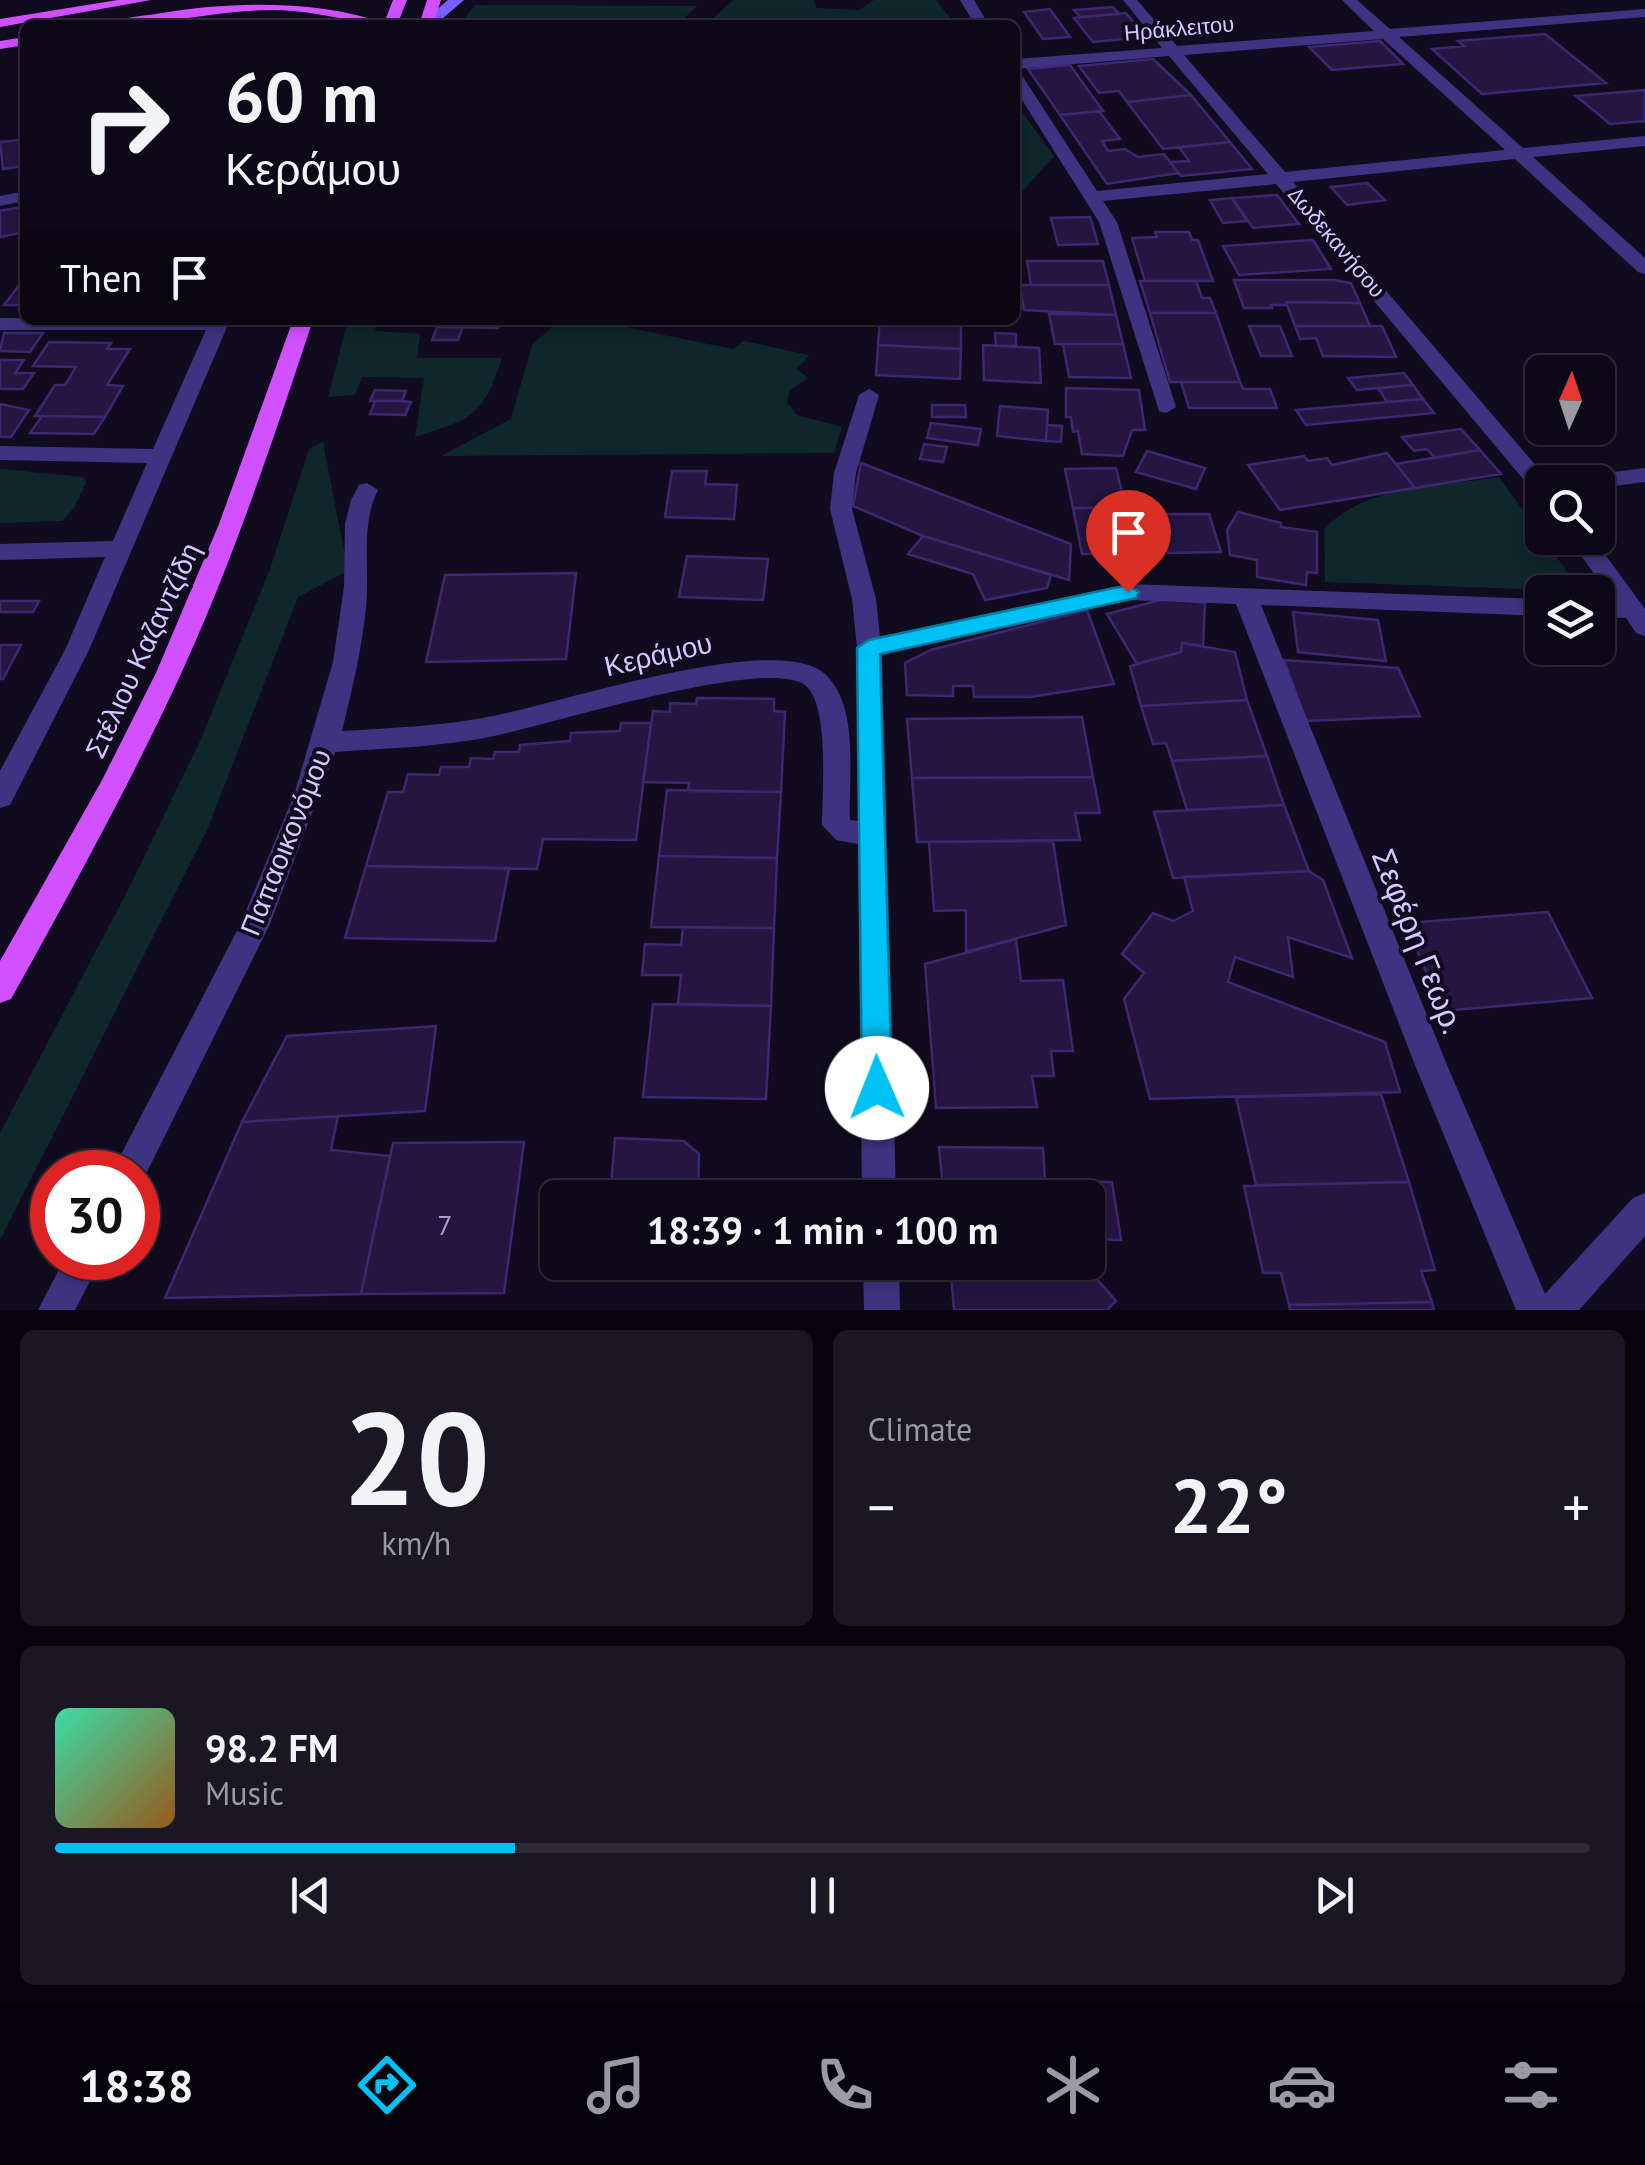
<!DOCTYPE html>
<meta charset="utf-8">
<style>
:root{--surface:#0d0817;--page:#1b1624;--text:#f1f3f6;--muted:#9a9aa1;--line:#2d2936;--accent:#00c1f4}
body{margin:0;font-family:"PT Sans",sans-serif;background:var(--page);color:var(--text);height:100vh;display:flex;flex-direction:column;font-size:38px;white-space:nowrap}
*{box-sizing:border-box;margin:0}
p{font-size:32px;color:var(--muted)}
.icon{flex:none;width:55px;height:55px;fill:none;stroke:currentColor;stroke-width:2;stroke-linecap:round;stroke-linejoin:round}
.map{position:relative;height:1310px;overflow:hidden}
.sheet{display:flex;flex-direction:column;gap:20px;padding:20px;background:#07040d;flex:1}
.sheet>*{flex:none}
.guide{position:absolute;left:20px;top:20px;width:1000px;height:305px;border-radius:15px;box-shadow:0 5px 15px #0003,0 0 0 2px var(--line);background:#0d0817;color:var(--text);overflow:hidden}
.needle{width:65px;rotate:3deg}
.buttons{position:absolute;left:1525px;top:355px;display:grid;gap:20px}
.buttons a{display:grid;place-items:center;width:90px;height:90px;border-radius:15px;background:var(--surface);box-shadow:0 5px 15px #0003,0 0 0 2px var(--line);font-size:50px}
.speed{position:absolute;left:30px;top:1150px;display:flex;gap:20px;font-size:50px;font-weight:700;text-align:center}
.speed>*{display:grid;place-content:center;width:130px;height:130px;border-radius:50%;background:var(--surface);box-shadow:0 5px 15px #0003,0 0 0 2px var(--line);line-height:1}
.speed .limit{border:15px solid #d22;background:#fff;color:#111}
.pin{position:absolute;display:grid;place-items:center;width:85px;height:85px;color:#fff;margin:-102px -42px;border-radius:50% 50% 50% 0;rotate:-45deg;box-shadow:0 0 10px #0007}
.pin .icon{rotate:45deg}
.me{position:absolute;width:110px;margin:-55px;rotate:359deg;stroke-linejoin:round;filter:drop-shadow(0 0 8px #0008)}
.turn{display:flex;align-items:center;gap:35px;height:210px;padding:0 40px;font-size:45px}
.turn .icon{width:130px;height:130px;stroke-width:2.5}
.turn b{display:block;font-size:70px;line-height:85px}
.then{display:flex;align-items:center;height:95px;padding:0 40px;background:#0003;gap:20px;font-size:38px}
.big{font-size:75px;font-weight:800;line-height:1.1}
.sheet .tile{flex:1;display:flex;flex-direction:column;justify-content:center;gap:15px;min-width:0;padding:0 35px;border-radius:15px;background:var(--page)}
.sheet .dial{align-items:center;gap:0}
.dial b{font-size:130px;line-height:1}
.song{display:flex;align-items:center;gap:30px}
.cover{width:120px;height:120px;border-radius:15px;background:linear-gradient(135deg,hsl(160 70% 55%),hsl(30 70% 35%))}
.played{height:10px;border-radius:5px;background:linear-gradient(90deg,var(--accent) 30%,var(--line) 30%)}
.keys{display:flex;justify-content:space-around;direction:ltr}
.heat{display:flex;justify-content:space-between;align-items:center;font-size:55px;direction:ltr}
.sheet .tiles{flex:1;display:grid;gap:20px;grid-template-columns:1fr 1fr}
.tile:last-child{grid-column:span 2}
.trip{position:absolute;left:540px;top:1180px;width:565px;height:100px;border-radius:15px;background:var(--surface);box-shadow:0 5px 15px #0003,0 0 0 2px var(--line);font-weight:800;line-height:100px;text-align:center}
.dock{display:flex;height:160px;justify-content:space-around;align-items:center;background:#050309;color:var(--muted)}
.dock .icon{width:70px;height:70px}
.dock .active{color:var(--accent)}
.dock b{font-size:45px;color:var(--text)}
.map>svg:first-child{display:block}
.green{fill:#0e272a}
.building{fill:#241641;stroke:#3d276f;stroke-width:2.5}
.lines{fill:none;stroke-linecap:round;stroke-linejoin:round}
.street{fill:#3f3381;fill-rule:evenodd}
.secondary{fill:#7660ff;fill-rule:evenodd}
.primary{fill:#d150ff;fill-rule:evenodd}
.route{fill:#00c1f4;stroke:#007d9f;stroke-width:2.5}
.labels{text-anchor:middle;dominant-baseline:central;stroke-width:8;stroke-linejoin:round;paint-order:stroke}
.far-street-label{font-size:22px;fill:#d5c9ff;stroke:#110b1f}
.street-label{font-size:28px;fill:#d5c9ff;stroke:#110b1f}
.near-number-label{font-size:28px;fill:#a99cd0}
.near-street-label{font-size:32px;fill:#d5c9ff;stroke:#110b1f}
</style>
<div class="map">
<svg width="1645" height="1310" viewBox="0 0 1645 1310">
<rect width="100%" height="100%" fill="#110b1f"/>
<path class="green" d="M733 0H814L816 8 859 10 874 0H936L956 25H706Z
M475 5 697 6 677 25H459Z
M1015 102 1054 156 1015 200Z
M348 320H378L375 331 420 334 417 358H502C482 418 473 418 415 437L424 378 362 377 355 395 328 397Z
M560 320H590L733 349 744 341 809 355 797 369 808 378 790 390 787 403 797 415 842 427 834 453 441 456 511 419 532 345Z
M323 442 348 571 298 597 207 830 0 1240V1133L128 890 201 739 270 569 309 449Z
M0 469 84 477 86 483 74 508 62 521 0 523Z
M1499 477 1581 591 1325 582 1324 530C1362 485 1444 486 1499 477Z"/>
<path class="building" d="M1113 7 1119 14 1080 17 1074 10Z
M1050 9 1070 37 1043 39 1024 12Z
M1126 13 1146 37 1093 42 1074 18Z
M1545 34 1606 83 1482 94 1432 49 1464 46 1458 41Z
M1380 41 1403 64 1332 70 1309 47Z
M1153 59 1191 95 1127 102 1119 91 1099 93 1079 66Z
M1070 65 1103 111 1060 115 1028 69Z
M1645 90V121L1610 124 1576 96Z
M1191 95 1230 142 1163 149 1127 102Z
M1099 111 1120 139 1102 141 1108 151 1125 149 1138 157 1164 154 1178 173 1107 184 1060 115Z
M19 140 25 142V166L3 169 0 142Z
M1230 142 1252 169 1181 176 1170 162 1189 161 1179 147Z
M1367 183 1385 200 1347 205 1331 187Z
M1277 195 1299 224 1253 228 1232 198Z
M1232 198 1247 221 1223 223 1210 200Z
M25 206V232L0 237V211Z
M1090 217 1098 244 1058 245 1051 218Z
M1155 232H1189L1192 240H1198L1213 281H1145L1132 238 1157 237Z
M1313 240 1331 269 1239 275 1223 246Z
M1027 261H1103L1109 285H1031Z
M1234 280H1334L1351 283 1360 303 1286 302 1287 305H1271L1272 308H1244Z
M1140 281H1196L1202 298H1210L1216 313H1150Z
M20 284H25V305H4Z
M1020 285H1109L1116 315 1024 310Z
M1286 302 1360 303 1370 326H1295Z
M1150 313H1216L1240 382H1170Z
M1049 314 1116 315 1123 344H1055Z
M440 320H501L498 328 437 327Z
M880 320 961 325V349L878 345Z
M1249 326H1280L1292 356H1261Z
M1295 326H1382L1396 357 1323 356 1316 338 1300 339Z
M437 327H463L458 340H432Z
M4 333H43L30 352 0 351Z
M995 333 1016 334V346H996Z
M49 342 111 343 107 349H130L107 385 123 386 105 417 35 416 55 385H65L76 367 33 366Z
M1063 344H1123L1131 378 1069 377Z
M878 345 961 349 960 379 876 375Z
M983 345 1039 348 1041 383 984 380Z
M0 360H24L15 373H34L23 389H0Z
M1404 373 1413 385 1357 390 1348 378Z
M1181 382H1240L1243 389H1270L1277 408H1189Z
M1413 385 1423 399 1387 402 1378 388Z
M1066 388 1139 390 1145 430H1132L1123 456 1082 454 1078 431 1073 432 1071 417H1066Z
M375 390 406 391 402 401H370Z
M1423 399 1434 413 1306 425 1296 410Z
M375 401H402L411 402 405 415 370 414Z
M0 404 29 410 11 437H0Z
M932 405H965L966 417H932Z
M1000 406 1048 410 1046 441 997 436Z
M42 416 105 417 94 434 30 433Z
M931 423 981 429 978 445 927 438Z
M1047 425 1062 426 1061 442 1046 441Z
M1461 429 1480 450 1435 458 1427 449 1414 451 1402 437Z
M924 444 947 447 943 462 920 459Z
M1480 450 1501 474 1415 488 1396 464Z
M1147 451 1205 468 1196 489 1136 472Z
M1387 453 1415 488 1280 510 1248 465 1304 456 1308 461 1327 458 1332 465Z
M861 463 1071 544 1069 580 923 536 853 506Z
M1116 468 1126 508H1073L1065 469Z
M672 471H707L705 484 737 485 734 519 665 517Z
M1073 508H1126L1137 553 1082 554Z
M1238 512 1281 523V527L1317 532V573L1307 572 1306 585 1257 577V560L1230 555 1227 530Z
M1157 514H1209L1221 552 1168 553Z
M923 536 1051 575 1047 588 985 600 973 574 908 554Z
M687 556 768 559 763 600 679 597Z
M576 573 566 659 426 662 445 575Z
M1168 598 1205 603 1203 646 1182 643 1181 652 1137 664 1107 614Z
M0 601H39L33 612H0Z
M1087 610 1114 684 1030 697H974L973 686H953V696L907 695 905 663 931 650Z
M1293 612 1378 620 1386 661 1298 652Z
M1182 643 1235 652 1247 700 1141 706 1130 666 1181 652Z
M0 645H21L3 679H0Z
M1284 660 1398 668 1420 716 1306 721Z
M697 698 774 699V711L785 712 781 792 688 791 689 783 643 782 653 711 670 712V703L696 704Z
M1247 700 1267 756 1172 761 1166 743 1153 744 1141 706Z
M1082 717 1093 777 912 778 907 719Z
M621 723H651L636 840 543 839 537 869 366 866 388 792H403L408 774 439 775 441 767H469L471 758 493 759 495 752H519L520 745 570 741 571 733 620 731Z
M1267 756 1284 805 1187 810 1172 761Z
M1093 777 1100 813H1075L1080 840 917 842 912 778Z
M667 790 781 792 777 858 659 856Z
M1284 805 1309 871 1173 878 1154 812Z
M1053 841 1066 925 966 952V910L934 911 929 842Z
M659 856 777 858 774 928 651 927Z
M366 866 509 868 495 941 345 938Z
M1309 871 1323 880 1352 958 1288 937 1293 977 1235 957 1228 982 1385 1042 1400 1092 1150 1099 1124 999 1144 973 1122 954 1153 913 1173 921 1193 911 1184 877Z
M1548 912 1592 998 1443 1011 1405 923Z
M683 927 774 928 771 1006 678 1004 681 975H642L645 944 681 945Z
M1016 939 1021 981 1063 980 1073 1051H1051L1054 1076H1032L1037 1107 936 1108 925 964Z
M653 1004 771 1006 766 1099 643 1097Z
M436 1026 425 1111 242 1122 287 1036Z
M1381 1094 1409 1182 1256 1185 1236 1097Z
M338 1116 331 1150 390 1156 361 1294 165 1298 242 1122Z
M615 1138 684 1141 699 1154 698 1198H610Z
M524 1142 504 1293 361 1294 393 1143Z
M939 1147 1043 1148 1045 1181 1112 1182 1121 1240 1088 1239V1198H944Z
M1409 1182 1435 1270 1421 1271 1432 1302 1289 1305 1281 1273H1263L1244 1186Z
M605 1262H698L697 1273 604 1277Z
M950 1262H1082L1116 1301 1107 1310H954Z
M1432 1302 1434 1310H1290L1289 1305Z"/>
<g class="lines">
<path class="street" d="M960 0H974L989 25H975Z
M1123 0H1137L1177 46 1374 31 1342 0H1357L1390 29 1645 9V17L1399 37 1523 148 1645 136V146L1533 157 1645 258V274L1638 272 1515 159 1293 182 1550 482H1542V494L1534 492 1276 184 1103 201 1117 222 1176 407 1166 413 1159 411 1099 222 1015 89V72L1023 77 1097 191 1268 174 1169 56 1015 69V59L1162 48ZM1383 39 1505 150 1285 172 1184 55Z
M25 191V201L0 206V196Z
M0 318 230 320 89 650 10 805 0 808V771L65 650 105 557 0 560V544L113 541 147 463 0 460V446L153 449 206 330H0Z
M869 389 879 395 856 473 852 509 876 599 880 637 1128 584 1542 599V616L1261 605 1447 1065 1545 1294 1633 1198 1645 1193V1236L1579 1310H1516L1415 1065 1236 604 1128 600 882 654 896 1198H862L858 844 836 840 822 825C822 793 830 705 805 685 767 656 549 725 494 736 442 747 389 748 335 752L270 924 141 1184 138 1185V1172H112L241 923 294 795 333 662 344 587 345 524 351 500 359 485 367 483 378 490C360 525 370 569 366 607 362 649 352 690 342 731 393 728 443 726 493 716 558 704 778 630 825 674 860 707 848 775 850 820L858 821 857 648 852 599 830 509 834 473 859 395Z
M1645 468V482L1598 488V482H1579L1590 475Z
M1569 538H1593L1645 609V636L1636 633 1626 618 1598 617V601H1613Z
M65 1258H102L75 1310H38Z
M863 1262H899L900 1310H864Z"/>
<path class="secondary" d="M448 0H464L435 25H419Z"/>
<path class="primary" d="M118 0H151L0 27V19Z
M393 0H407L397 25C355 25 317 10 274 10 218 10 165 25 110 25 123 16 146 16 162 13 231 1 319 0 384 23Z
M427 0H441L433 25H419Z
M25 37V45L0 49V41Z
M293 320H313C273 440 233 561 180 676 129 786 70 893 11 999L0 1003V961L101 782 156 673 219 524Z"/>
</g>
<path class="route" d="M1128 585 1139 592 1136 598 880 654 892 1088 887 1098 877 1102 867 1098 862 1088 857 648 869 640Z"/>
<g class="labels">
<g class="far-street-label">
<text transform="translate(1179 28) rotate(-5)">Ηράκλειτου</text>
<text transform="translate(1337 242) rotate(50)">Δωδεκανήσου</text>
</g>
<g class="street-label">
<text transform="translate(142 650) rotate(-65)">Στέλιου Καζαντζίδη</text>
<text transform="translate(658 654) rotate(-13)">Κεράμου</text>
<text transform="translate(285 842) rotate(-68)">Παπαοικονόμου</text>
</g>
<g class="near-number-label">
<text x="445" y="1224">7</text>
</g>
<g class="near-street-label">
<text transform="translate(1419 941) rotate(68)">Σεφέρη Γεωρ.</text>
</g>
</g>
</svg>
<div class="buttons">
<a><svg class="needle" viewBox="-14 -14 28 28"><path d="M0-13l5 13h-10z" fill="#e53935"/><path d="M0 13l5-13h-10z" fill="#9a9aa1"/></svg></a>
<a><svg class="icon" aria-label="search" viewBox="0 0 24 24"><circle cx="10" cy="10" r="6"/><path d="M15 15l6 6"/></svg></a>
<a><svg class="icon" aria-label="layers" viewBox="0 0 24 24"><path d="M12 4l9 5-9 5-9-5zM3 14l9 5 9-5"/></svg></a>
</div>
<div class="speed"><div class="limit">30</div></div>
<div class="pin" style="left:1128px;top:592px;background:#d93025"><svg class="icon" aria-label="arrive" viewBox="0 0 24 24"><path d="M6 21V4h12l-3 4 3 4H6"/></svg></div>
<svg class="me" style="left:877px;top:1088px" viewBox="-20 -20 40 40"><circle r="19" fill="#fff"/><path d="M0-13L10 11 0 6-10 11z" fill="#00c1f4"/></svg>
<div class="trip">18:39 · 1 min · 100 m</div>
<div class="guide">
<div class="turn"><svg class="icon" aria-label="right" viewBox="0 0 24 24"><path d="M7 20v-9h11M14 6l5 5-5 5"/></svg><div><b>60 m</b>Κεράμου</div></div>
<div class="then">Then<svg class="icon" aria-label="arrive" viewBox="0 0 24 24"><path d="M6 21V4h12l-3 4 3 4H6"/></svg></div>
</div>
</div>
<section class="sheet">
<div class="tiles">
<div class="tile dial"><b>20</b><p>km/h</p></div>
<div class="tile"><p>Climate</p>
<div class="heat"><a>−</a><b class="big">22°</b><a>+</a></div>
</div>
<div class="tile">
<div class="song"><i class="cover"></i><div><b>98.2 FM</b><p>Music</p></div></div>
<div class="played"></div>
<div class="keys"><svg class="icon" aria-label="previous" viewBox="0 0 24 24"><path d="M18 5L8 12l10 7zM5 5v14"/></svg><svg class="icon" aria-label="pause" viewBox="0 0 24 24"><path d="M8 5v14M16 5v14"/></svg><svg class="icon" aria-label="next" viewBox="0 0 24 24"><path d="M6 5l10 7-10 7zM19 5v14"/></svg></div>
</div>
</div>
</section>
<nav class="dock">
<b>18:38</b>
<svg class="icon active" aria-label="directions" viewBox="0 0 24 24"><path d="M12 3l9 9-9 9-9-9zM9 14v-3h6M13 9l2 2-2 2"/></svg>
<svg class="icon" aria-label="music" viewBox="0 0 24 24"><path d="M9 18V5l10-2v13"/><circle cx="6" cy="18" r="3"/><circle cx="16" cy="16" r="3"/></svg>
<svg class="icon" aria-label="phone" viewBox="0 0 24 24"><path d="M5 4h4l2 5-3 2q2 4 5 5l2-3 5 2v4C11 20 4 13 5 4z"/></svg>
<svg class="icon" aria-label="climate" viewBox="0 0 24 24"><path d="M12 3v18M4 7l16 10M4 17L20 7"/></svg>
<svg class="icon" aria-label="car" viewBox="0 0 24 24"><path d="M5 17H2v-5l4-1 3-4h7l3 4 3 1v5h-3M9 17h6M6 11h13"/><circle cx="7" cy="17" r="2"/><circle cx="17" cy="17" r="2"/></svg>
<svg class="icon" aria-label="filters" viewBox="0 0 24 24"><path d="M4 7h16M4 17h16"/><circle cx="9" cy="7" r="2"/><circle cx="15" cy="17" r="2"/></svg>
</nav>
